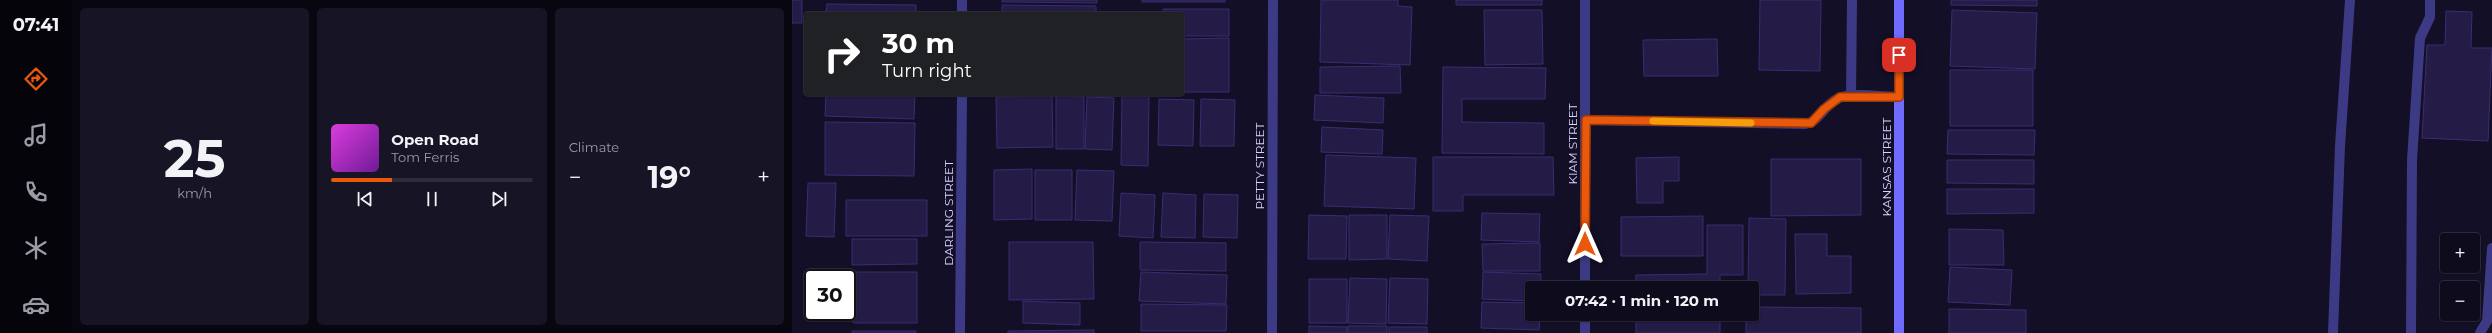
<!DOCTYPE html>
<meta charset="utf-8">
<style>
:root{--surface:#0e0b1c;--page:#171425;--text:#f1f3f6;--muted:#9b9ba3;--line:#2e2b3b;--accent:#ea580c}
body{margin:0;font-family:Montserrat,sans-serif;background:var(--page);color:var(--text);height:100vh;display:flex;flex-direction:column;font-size:15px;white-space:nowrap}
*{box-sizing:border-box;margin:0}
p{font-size:13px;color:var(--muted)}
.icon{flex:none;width:22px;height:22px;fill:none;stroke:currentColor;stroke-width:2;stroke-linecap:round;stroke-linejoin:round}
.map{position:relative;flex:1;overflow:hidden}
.drawer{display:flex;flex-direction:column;gap:8px;padding:8px;background:#08060f;width:720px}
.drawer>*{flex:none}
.guide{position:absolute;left:12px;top:12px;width:380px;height:84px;border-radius:4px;box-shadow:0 1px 3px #0004,0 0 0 1px var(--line);background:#202124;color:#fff;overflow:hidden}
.buttons{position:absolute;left:1648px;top:233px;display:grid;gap:8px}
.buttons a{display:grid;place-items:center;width:40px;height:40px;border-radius:4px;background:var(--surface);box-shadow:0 1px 3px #0004,0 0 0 1px var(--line);font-size:20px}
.speed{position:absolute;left:12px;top:269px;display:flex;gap:8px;font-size:20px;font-weight:700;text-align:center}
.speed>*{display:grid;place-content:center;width:52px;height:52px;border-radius:50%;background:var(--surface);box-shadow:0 1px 3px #0004,0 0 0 1px var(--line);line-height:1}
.speed .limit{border:2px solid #111;border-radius:6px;background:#fff;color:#111}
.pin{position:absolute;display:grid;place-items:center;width:34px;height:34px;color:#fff;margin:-17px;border-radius:8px;box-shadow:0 2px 6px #0006}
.me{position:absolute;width:44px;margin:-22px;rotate:0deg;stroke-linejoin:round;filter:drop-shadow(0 0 3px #0008)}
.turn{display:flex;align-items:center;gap:14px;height:84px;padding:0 12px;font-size:18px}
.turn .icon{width:52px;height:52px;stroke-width:2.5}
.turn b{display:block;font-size:28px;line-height:34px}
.big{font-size:30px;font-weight:700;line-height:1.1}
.drawer .widget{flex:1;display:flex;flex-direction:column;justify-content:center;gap:6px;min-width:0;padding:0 14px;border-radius:6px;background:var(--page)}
.drawer .dial{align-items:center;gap:0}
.dial b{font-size:52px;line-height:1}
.song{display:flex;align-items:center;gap:12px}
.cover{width:48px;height:48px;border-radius:6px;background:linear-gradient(135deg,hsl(300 70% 55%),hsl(280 70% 35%))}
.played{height:4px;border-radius:2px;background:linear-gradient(90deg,var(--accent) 30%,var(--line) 30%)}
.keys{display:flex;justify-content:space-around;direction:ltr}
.heat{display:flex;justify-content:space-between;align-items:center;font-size:22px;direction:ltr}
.drawer .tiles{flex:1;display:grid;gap:8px;grid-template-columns:repeat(3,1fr)}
.trip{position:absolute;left:733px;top:281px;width:234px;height:40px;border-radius:4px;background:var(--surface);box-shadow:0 1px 3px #0004,0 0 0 1px var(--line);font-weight:700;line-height:40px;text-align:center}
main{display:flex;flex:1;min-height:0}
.tabs{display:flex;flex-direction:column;width:72px;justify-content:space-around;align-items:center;background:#06040b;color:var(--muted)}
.tabs .icon{width:28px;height:28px}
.tabs .current{color:var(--accent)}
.tabs b{font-size:18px;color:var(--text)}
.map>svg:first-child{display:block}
.building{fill:#241b47;stroke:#3b2d73}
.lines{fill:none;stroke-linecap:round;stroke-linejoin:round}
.lane{stroke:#3d3a85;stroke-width:10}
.street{stroke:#3d3a85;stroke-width:10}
.secondary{stroke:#6f6bff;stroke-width:10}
.route-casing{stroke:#983908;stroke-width:10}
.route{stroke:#ea580c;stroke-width:7}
.slow{stroke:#f59e0b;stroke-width:7}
.labels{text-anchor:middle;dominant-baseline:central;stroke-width:4;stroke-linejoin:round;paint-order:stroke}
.street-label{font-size:12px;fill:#d9d4ff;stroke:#130f26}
</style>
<main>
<nav class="tabs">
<b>07:41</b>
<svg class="icon current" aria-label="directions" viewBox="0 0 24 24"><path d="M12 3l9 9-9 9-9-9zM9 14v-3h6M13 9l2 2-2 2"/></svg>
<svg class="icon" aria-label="music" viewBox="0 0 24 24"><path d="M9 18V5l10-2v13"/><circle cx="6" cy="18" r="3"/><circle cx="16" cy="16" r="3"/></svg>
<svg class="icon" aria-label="phone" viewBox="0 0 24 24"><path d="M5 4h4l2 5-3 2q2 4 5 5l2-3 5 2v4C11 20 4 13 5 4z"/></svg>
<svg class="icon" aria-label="climate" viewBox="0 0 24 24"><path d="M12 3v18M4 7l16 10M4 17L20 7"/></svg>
<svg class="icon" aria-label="car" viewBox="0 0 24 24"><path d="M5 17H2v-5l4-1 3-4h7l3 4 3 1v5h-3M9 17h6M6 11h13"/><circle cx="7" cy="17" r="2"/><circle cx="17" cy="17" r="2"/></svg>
</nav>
<section class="drawer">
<div class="tiles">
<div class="widget dial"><b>25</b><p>km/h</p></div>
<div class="widget">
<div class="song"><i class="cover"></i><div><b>Open Road</b><p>Tom Ferris</p></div></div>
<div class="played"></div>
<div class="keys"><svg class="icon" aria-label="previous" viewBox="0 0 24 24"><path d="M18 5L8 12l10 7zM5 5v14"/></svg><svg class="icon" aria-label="pause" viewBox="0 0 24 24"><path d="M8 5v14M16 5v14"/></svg><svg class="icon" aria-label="next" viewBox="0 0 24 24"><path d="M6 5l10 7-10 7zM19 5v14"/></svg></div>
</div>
<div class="widget"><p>Climate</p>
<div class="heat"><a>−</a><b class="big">19°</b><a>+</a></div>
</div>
</div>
</section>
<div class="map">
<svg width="1700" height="333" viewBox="0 0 1700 333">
<rect width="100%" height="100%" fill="#130f26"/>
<path class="building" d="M0 0H10V23H0Z
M210 0H305V3L210 2Z
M350 0H433V2H350Z
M529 0H606V6L620 7 618 65 528 62Z
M664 0H750V5H664Z
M968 0H1029L1028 71 967 70Z
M1159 0H1245V6L1159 5Z
M35 4 124 5V14H34Z
M210 5 304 6V14H210Z
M371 9H437V36H390V14H371Z
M692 10H750L751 64 693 65Z
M1160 10 1245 13 1243 69 1158 66Z
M1654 11 1680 12 1679 48H1700L1696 141 1630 138 1635 45H1653Z
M437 38V92H390V39Z
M925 39 926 76H852L851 40Z
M608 66 609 93H528V67Z
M651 67 754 68 753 99H670V122L752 123V154L650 153Z
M1158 70H1241V126H1158Z
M34 94H123L122 119 33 116Z
M330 95 357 96 356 166 329 165Z
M523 95 592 98 591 123 522 120Z
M260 96 261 147 205 148 204 97Z
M264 96 292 97V149H264Z
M295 97 322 98 320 150 293 149Z
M367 99 402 100 401 146 366 145Z
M409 99 443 100 442 146H408Z
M33 122 123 123 122 176 33 175Z
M530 127 591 130 590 154 529 152Z
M1156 130H1243L1242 155 1155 154Z
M534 155 624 158 622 209 532 206Z
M641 157H761L762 195H671V211H641Z
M887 157V181H871V203H845L844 158Z
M979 159H1069V215L979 216Z
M1155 160H1242V184L1155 183Z
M240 169V219L202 220V170Z
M243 170H280V220H243Z
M285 170 322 171 320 221 283 220Z
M16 183H44L42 237 14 236Z
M1155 189H1242V213L1155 214Z
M329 193 363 195 361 238 327 236Z
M371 193 404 195 403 238 369 237Z
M412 194 446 195 445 238 411 237Z
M54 200H135V236H54Z
M690 213 748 214 747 242 689 240Z
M517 215 555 216 554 259H516Z
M557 215H595V259L557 260Z
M598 215 637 216 635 261 596 259Z
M911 216V256H829V217Z
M957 218 994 219 993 295H960V288H956Z
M915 225H951V275H928V288H844V275L915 274Z
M1157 229 1211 230 1212 265H1157Z
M1003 234H1035V256H1059V293L1004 294Z
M60 239H125V264L60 265Z
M217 242H301L302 299 217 300Z
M348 242 434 243V271L348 270Z
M748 243V271H691L690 244Z
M1158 267 1220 270 1218 305 1156 302Z
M61 272H125V323H61Z
M349 272 435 275 434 304 347 301Z
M691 272 749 274 748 288H740V301L690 299Z
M558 278 595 279 594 324 556 323Z
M598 278 636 279 635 324 596 323Z
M517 279H555V323H517Z
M231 301 288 303V325L231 323Z
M690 302 740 303V314H748L747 330 689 328Z
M349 304 435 305 434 331H349Z
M960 307 1069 308V333H954V314H960Z
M1157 309 1234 310V333H1157Z
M844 314H928V333H844Z
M517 326 555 327V333H517Z
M556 326H595V333H556Z
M597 327H635V333H597Z
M302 330V333H216V331Z
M60 331H124V333H60Z"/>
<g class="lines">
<path class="lane" d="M1059 96 1060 0
M794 120 1013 124C1028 122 1033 103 1047 98 1060 92 1092 97 1107 97
M1541 333 1548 146 1558 0
M1619 333 1620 160 1628 38 1638 17V0
M1688 333 1695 321 1700 248"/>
<path class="street" d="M170 14V0
M793 288V0
M168 333 170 94
M480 333 481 0
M793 333V314"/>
<path class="secondary" d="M1107 0V333"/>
</g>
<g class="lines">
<g class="route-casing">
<path id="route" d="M793 244 794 120 1019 123 1032 109 1048 97H1107V55"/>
</g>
<use href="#route" class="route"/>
<path class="slow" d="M861 121 959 123"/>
</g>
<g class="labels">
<g class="street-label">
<text transform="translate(780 144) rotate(-90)">KIAM STREET</text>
<text transform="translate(467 166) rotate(-90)">PETTY STREET</text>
<text transform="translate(1094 167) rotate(-90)">KANSAS STREET</text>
<text transform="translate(156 213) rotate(-90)">DARLING STREET</text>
</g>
</g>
</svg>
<div class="buttons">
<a>+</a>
<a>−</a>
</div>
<div class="speed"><div class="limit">30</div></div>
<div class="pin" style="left:1107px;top:55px;background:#d93025"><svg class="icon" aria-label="arrive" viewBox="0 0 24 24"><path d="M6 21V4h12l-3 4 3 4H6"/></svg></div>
<svg class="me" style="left:793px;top:244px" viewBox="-20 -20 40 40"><path d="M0-17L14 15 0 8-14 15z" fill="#ea580c" stroke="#fff" stroke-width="4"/></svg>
<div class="trip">07:42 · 1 min · 120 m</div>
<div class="guide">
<div class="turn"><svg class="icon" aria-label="right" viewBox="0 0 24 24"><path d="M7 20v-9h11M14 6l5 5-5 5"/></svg><div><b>30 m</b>Turn right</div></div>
</div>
</div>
</main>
